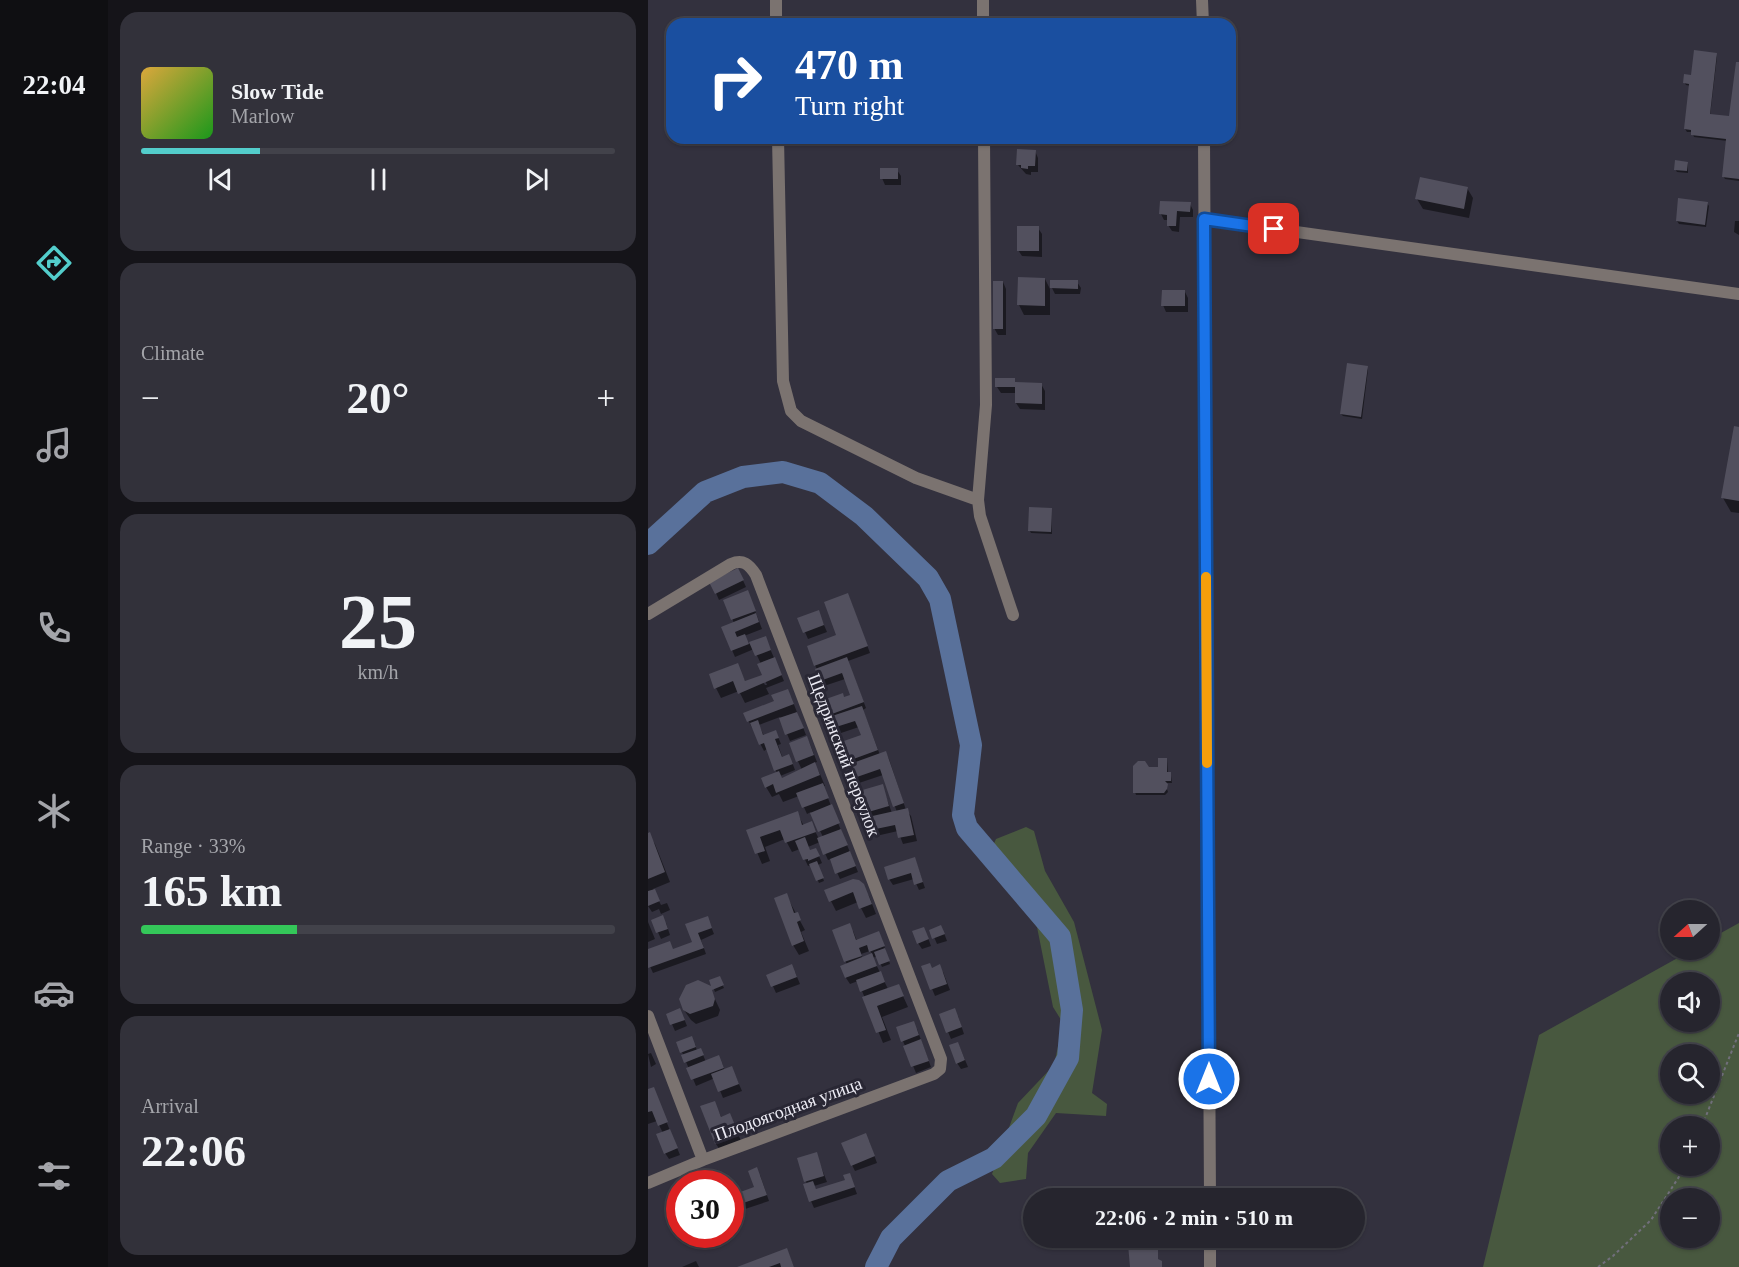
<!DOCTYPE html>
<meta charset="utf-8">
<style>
:root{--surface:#26252e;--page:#32313a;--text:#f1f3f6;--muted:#a4a5aa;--line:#42424a;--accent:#53cdcb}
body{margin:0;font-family:Georgia,serif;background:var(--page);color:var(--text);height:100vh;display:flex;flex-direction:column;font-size:22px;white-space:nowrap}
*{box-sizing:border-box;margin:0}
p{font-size:20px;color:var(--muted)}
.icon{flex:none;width:33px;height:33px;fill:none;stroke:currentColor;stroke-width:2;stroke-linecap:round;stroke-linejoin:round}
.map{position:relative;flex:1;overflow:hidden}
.details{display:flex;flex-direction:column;gap:12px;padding:12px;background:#151419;width:540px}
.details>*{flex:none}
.guide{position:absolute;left:18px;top:18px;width:570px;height:126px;border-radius:18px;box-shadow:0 2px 4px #0004,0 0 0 2px var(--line);background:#1a4fa0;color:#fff;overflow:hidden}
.needle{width:39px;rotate:249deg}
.buttons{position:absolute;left:1012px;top:900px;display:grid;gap:12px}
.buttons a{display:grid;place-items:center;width:60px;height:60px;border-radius:50%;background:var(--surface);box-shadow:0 2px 4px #0004,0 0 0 2px var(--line);font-size:30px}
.speed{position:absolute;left:18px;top:1170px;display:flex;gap:12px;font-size:30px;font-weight:700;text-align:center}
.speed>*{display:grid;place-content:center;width:78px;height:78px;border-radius:50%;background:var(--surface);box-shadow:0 2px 4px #0004,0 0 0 2px var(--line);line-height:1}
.speed .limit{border:9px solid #d22;background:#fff;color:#111}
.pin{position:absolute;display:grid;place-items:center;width:51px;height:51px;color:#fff;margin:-26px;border-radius:12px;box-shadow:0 3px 9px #0006}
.me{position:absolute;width:66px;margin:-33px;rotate:0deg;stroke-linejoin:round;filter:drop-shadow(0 0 4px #0008)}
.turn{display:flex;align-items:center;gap:21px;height:126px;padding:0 30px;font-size:27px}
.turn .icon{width:78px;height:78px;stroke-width:2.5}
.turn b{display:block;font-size:42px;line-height:51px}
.big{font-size:45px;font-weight:800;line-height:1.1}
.details .widget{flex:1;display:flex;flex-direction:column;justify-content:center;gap:9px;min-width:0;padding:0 21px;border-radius:18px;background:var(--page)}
.details .dial{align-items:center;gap:0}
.dial b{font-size:78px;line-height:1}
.song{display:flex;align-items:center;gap:18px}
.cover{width:72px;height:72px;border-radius:9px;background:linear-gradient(135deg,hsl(40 70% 55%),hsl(120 70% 35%))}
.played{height:6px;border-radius:3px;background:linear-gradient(90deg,var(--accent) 25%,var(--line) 25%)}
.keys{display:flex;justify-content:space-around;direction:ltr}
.heat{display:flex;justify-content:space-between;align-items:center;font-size:33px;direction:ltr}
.charge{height:9px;border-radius:4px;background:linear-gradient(90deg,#34c759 33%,var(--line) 0)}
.trip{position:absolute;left:375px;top:1188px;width:342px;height:60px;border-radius:30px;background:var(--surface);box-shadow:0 2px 4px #0004,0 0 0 2px var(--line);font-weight:800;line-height:60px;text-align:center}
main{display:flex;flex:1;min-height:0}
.tabs{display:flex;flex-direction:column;width:108px;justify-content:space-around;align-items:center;background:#0f0f12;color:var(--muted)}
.tabs .icon{width:42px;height:42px}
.tabs .on{color:var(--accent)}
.tabs b{font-size:27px;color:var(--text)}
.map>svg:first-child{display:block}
.green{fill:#48583f;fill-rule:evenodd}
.shadow{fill:#0007;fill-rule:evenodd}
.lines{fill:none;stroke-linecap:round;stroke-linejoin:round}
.river{stroke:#59719b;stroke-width:22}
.building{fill:#52505e}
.path{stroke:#716f7b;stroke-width:2;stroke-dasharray:3 3;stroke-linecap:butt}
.minor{stroke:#7b7370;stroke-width:12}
.route-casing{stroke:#114b97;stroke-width:15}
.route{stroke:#1a73e8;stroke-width:10}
.slow{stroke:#f59e0b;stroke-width:10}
.labels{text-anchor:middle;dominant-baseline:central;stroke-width:6;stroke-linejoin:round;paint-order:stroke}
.street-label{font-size:18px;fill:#edecf5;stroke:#292734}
</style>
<main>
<nav class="tabs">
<b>22:04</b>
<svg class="icon on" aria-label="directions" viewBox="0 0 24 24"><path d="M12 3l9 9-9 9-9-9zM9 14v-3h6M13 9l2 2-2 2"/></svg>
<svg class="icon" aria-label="music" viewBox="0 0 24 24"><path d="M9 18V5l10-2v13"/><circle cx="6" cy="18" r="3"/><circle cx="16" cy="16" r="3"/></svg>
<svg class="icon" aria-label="phone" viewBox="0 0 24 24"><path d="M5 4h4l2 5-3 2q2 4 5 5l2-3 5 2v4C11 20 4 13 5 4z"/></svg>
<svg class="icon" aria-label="climate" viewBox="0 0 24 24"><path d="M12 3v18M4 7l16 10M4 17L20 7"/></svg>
<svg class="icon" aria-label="car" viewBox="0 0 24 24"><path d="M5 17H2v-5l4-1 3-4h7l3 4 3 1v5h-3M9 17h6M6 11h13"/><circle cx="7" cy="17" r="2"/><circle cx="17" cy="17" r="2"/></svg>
<svg class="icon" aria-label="filters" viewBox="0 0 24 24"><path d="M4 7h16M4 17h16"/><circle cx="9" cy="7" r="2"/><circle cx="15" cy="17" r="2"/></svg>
</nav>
<section class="details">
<div class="widget">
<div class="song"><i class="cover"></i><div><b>Slow Tide</b><p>Marlow</p></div></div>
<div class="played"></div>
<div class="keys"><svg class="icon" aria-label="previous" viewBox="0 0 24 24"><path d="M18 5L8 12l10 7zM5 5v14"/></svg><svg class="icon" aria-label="pause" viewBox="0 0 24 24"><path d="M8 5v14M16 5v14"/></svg><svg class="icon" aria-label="next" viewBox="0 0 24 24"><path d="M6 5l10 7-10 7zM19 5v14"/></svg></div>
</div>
<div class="widget"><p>Climate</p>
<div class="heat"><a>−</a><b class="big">20°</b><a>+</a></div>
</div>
<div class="widget dial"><b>25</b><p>km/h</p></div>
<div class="widget"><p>Range · 33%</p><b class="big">165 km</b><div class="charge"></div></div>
<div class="widget"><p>Arrival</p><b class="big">22:06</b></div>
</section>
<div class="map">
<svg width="1091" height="1267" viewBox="0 0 1091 1267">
<rect width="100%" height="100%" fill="#33313e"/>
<path class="green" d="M378 827 386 831 397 871 426 922 454 1030 444 1093 459 1104 458 1116 408 1113 380 1153 378 1179 352 1183 344 1174 370 1103 406 1065 415 1023 405 1007 389 927 337 863 348 839Z
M1091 923V1267H835L891 1035 1044 950H1062V939ZM1023 982H1062V1022H1023ZM1023 1054H1062V1094H1023ZM1023 1126H1062V1166H1023ZM1023 1198H1062V1238H1023Z"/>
<path class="shadow" d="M1068 54 1069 57 1062 116 1083 118 1091 64V181L1077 179 1075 176 1080 141 1046 137 1044 132H1039L1037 129 1043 86 1038 85 1036 82Z
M387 151 390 158V172H383V175L378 174 370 165Z
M1040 163V173L1029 172 1027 169Z
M249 170 253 176V185H237L234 178Z
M819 188 825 198 821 218 775 209 769 199Z
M1059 203 1061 206 1058 227 1031 224 1029 221Z
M542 204 545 210V217H532L531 232 524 231 520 225V220H516L513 214Z
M1087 221H1091V235L1086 232Z
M390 228 394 234V257L374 256 370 250Z
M397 279 402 289V315H376L371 305Z
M355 282 358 289V335H350L346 328Z
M429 282 433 288 432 294H407L404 288Z
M537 292 540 298V312H518L515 305Z
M719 367 720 370 714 419 695 416 693 414Z
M366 380 368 384H393L397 391V410L372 409 368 403V393H353L349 387Z
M1091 428V513L1083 512 1075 498Z
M403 509 404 534 383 533 382 531Z
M93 576 98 587 71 600 68 593Z
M100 592 114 629 96 636 101 644 117 637 136 681 118 688 121 694 97 703 91 691 73 698 68 688 89 665 98 683 112 677 117 685H119L111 664H113L106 649 87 657 84 650 86 623 77 601Z
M200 594 222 653 200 661 218 708 215 710 232 755 238 753 241 759 258 810 263 816 269 841 255 844 250 831 228 836 225 830 213 792 234 786 244 813 249 812 235 775 211 783 208 777 201 760 214 736 211 727 193 733 185 713 196 698 204 696 197 679 176 686 167 665 190 635Z
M151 618H173L179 632 160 639Z
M143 697 158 735 142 741 132 717 111 725 116 736 128 732 133 744 130 745 135 759 144 762 147 770 132 776 134 779 154 770 142 744 159 738 162 744 169 762 166 763 172 774 177 786H175L210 872 192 879 183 859 180 860 172 842 160 847 162 852 171 856 174 863 170 865 176 881 171 883 163 865 160 866 152 849 144 852 137 839 117 847 122 861 114 864 100 831 149 813 156 826 163 823 171 839 175 837 163 812 159 814 151 796 135 802 131 794 124 797 118 787 129 773 119 749 116 751 97 714Z
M519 759 520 773 523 776 524 783H517L520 792 517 795H488L487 792 501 768 511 769Z
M0 834 7 844 22 882 5 889 13 905 19 903 22 910 13 914 11 909 4 912 0 906Z
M267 859 277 888 271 890 266 879 245 885 241 879Z
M205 880 221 896 228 914 218 918 210 902 188 911 178 891Z
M138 895 157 930 153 932 161 951 151 955 145 945Z
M5 921 18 923 22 935 13 939Z
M0 922 7 939 0 942Z
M62 924 66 934 53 940 58 954 5 973 0 962V950L26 951 46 943 39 925Z
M283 930 296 933 299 941 289 944Z
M186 931H205L209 941 231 933 234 939 242 964 234 967 229 956 225 958 240 989 250 985 260 1007 234 1017 243 1040 235 1043 210 981 202 984 198 978 194 967 199 965ZM222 951 225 955 215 959 213 954Z
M279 935 283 946 274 949 270 943Z
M275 967 295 972 302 990 287 996Z
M147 972 152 984 128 993 120 975Z
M71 978 76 988 67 992 63 981Z
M61 986 72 1010 70 1016 48 1024 43 1020 36 1010Z
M20 1015 35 1016 39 1026 27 1031Z
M293 1015 310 1016 316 1034 303 1039Z
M269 1029 283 1067 268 1073 255 1041Z
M310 1043 320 1067 313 1069 309 1063Z
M47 1044 49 1051 53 1050 58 1062 74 1063 77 1071 84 1068 94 1091 75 1098 67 1078 48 1086 34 1052Z
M3 1053 8 1064 3 1067 0 1054Z
M5 1089 32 1155 21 1159 17 1153 15 1133 9 1121 0 1124V1091Z
M66 1103 74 1118 81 1115 95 1145 74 1153 68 1144Z
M221 1141 229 1163 207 1171 204 1165Z
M168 1154 179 1182 166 1186 169 1190 198 1181 202 1175 209 1194 166 1208 163 1201 158 1181Z
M112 1175 121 1201 82 1214V1184L80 1177 88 1196 108 1188Z
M139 1250 146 1267H94Z
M48 1261 51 1267H34Z"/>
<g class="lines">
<path class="river" d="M0 544 57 492 95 477 135 472 172 483 216 516 280 578 292 599 323 745 315 815 319 828 412 937 424 1010 420 1058 388 1116 346 1158 300 1181 243 1238 228 1267"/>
</g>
<path class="building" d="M1046 50 1069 53 1062 114 1081 116 1088 62H1091V179L1074 177 1078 139 1043 135V130L1036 129 1041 84 1035 83 1036 74 1043 75Z
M369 149 388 150 387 166H380V169L373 168V165H368Z
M1027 160 1040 162 1039 171 1026 170Z
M232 168H250V179H232Z
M772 177 820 187 816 209 767 199Z
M1030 198 1060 202 1057 225 1028 221Z
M512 201 543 202 542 212 529 211 528 226H519V215L511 214Z
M369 226H391V251H369Z
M370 277 397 278V306L369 305Z
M402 280H430V289L402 288Z
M345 281H355V329H345Z
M514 290H537V306H513Z
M699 363 720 366 713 417 692 414Z
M347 378H367V382L394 383V404L367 403V387H347Z
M1086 426 1091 427V501L1073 498Z
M381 507 404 508 403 532 380 531Z
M90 568 96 580 67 594 61 582Z
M100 590 108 611 83 620 75 600Z
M200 593 220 646 166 666 159 646 188 635 176 602Z
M171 610 176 625 155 633 149 618Z
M108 613 111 622 87 632 89 637 97 634 101 644 83 651 73 627Z
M118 636 123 650 107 656 101 642Z
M127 657 134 675 90 694 85 681 66 689 61 674 90 663 97 681 114 675 109 664Z
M199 657 216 702 184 714 178 699 195 693 196 697 202 695 194 673 172 681 167 669Z
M140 689 146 704 99 722 95 713 126 701 123 695Z
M214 706 230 750 200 761 193 742 213 735 207 721 188 727 184 716Z
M149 712 156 728 137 735 131 718Z
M110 720 115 735 128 730 131 738 127 739 134 757 141 754 145 764 126 771 116 743 111 745 102 723Z
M159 736 166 755 148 762 141 743Z
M238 751 256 803 245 807 232 769 206 778 202 764Z
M510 758H519V772H523V781H517L520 784 519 789 516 793H485V766L490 761H497L501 767H510Z
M167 762 172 775 128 793 125 784 117 788 113 778 131 771 134 778Z
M175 783 181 798 154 808 148 793Z
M235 784 241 806 217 813 211 791Z
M184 804 192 823 170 832 162 813Z
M260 808 266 835 250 838 247 825 223 830 220 817Z
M150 811 154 825 164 821 168 832 137 843 132 830 112 837 117 851 107 854 98 830Z
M193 829 200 845 175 855 169 838Z
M2 832 17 872 0 879V833Z
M157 837 162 850 168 848 172 856 160 861V859L155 860 147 841Z
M202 851 208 866 187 874 182 859Z
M267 857 275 882 266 885 263 873 240 880 236 867Z
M169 861 176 878 168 881 161 864Z
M205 879 211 880 216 884 224 904 211 909 205 892 181 902 176 890Z
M7 889 12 901 0 906V891Z
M139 893 146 913 150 912 153 920 149 922 156 941 144 946 126 898Z
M15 915 20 929 8 933 3 920Z
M60 916 64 928 50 933 56 948 0 968V949L22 941 25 949 44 942 37 924Z
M202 923 208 940 231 931 237 946 221 952 219 945 211 948 214 956 196 962 184 930Z
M293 925 297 934 284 939 281 930Z
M276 927 281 939 269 944 264 931Z
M237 948 242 961 231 965 226 952Z
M224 953 229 966 197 978 192 966Z
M282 963 284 968 292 964 299 984 282 990 273 966Z
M144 964 149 977 123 987 118 975Z
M233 971 237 982 212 992 208 980Z
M72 976 76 985 64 990 67 999 65 1006 42 1014 35 1010 31 999 38 985 50 980 63 986 61 980Z
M251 984 256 996 229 1006 238 1030 228 1033 214 997Z
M32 1008 37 1020 22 1025 18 1014Z
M307 1008 314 1027 298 1033 291 1014Z
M266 1021 271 1035 253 1042 248 1027Z
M44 1036 48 1047 32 1053 28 1042Z
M273 1039 281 1061 263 1067 255 1046Z
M310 1042 317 1060 308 1064 301 1045Z
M53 1048 56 1055 36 1063 33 1055Z
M71 1055 76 1068 43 1080 38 1068Z
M84 1066 91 1084 70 1092 63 1074Z
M6 1087 20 1122 10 1126 4 1111 0 1112V1089Z
M67 1101 73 1117 82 1113 91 1135 67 1144 52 1106Z
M22 1129 30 1148 16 1154 8 1134Z
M218 1133 227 1156 203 1166 193 1143Z
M169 1152 176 1176 156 1182 149 1158Z
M109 1167 119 1195 92 1204 82 1207V1184H63V1181L80 1175 87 1194 106 1187 100 1171Z
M202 1173 207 1187 161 1202 155 1184 165 1181 168 1189 197 1180 195 1175Z
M510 1241V1259L514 1261V1267H482L480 1244Z
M139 1248 146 1267H133L132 1263 121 1267H89Z"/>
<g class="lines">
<path class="path" d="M1054 1126 1091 1033
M950 1267 965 1256 1003 1220 1038 1166"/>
<path class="minor" d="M128 0V24
M335 0V24
M554 0 555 24
M130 138 135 381 143 411 153 421 268 478 330 500
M336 138 338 405 330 500 332 516 365 615
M556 138 562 1198
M556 219 1091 294
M0 614 83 564C95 559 101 564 108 575L293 1059 292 1069 286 1074 55 1160 0 1183
M0 1016 55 1160
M562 1238V1267"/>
</g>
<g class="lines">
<g class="route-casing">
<path id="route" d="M561 1079 556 219 626 229"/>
</g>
<use href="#route" class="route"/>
<path class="slow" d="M558 577 559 763"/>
</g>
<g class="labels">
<g class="street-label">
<text transform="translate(196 755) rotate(69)">Щедринский переулок</text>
<text transform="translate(140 1109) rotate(-20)">Плодоягодная улица</text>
</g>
</g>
</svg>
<div class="buttons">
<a><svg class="needle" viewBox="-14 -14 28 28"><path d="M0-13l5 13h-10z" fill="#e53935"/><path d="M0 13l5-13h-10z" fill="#a4a5aa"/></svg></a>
<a><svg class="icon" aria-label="sound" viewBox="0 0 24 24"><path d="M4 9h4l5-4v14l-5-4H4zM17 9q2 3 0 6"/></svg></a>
<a><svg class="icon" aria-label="search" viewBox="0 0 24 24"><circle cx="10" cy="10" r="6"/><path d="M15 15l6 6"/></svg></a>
<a>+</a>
<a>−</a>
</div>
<div class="speed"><div class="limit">30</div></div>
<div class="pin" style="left:626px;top:229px;background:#d93025"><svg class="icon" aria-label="arrive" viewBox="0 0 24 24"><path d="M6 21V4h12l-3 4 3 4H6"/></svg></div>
<svg class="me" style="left:561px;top:1079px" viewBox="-20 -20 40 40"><circle r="17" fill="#1a73e8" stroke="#fff" stroke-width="3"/><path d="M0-11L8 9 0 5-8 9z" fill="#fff"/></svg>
<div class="trip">22:06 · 2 min · 510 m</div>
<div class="guide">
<div class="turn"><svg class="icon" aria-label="right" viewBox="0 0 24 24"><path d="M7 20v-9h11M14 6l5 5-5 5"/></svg><div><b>470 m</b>Turn right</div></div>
</div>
</div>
</main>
